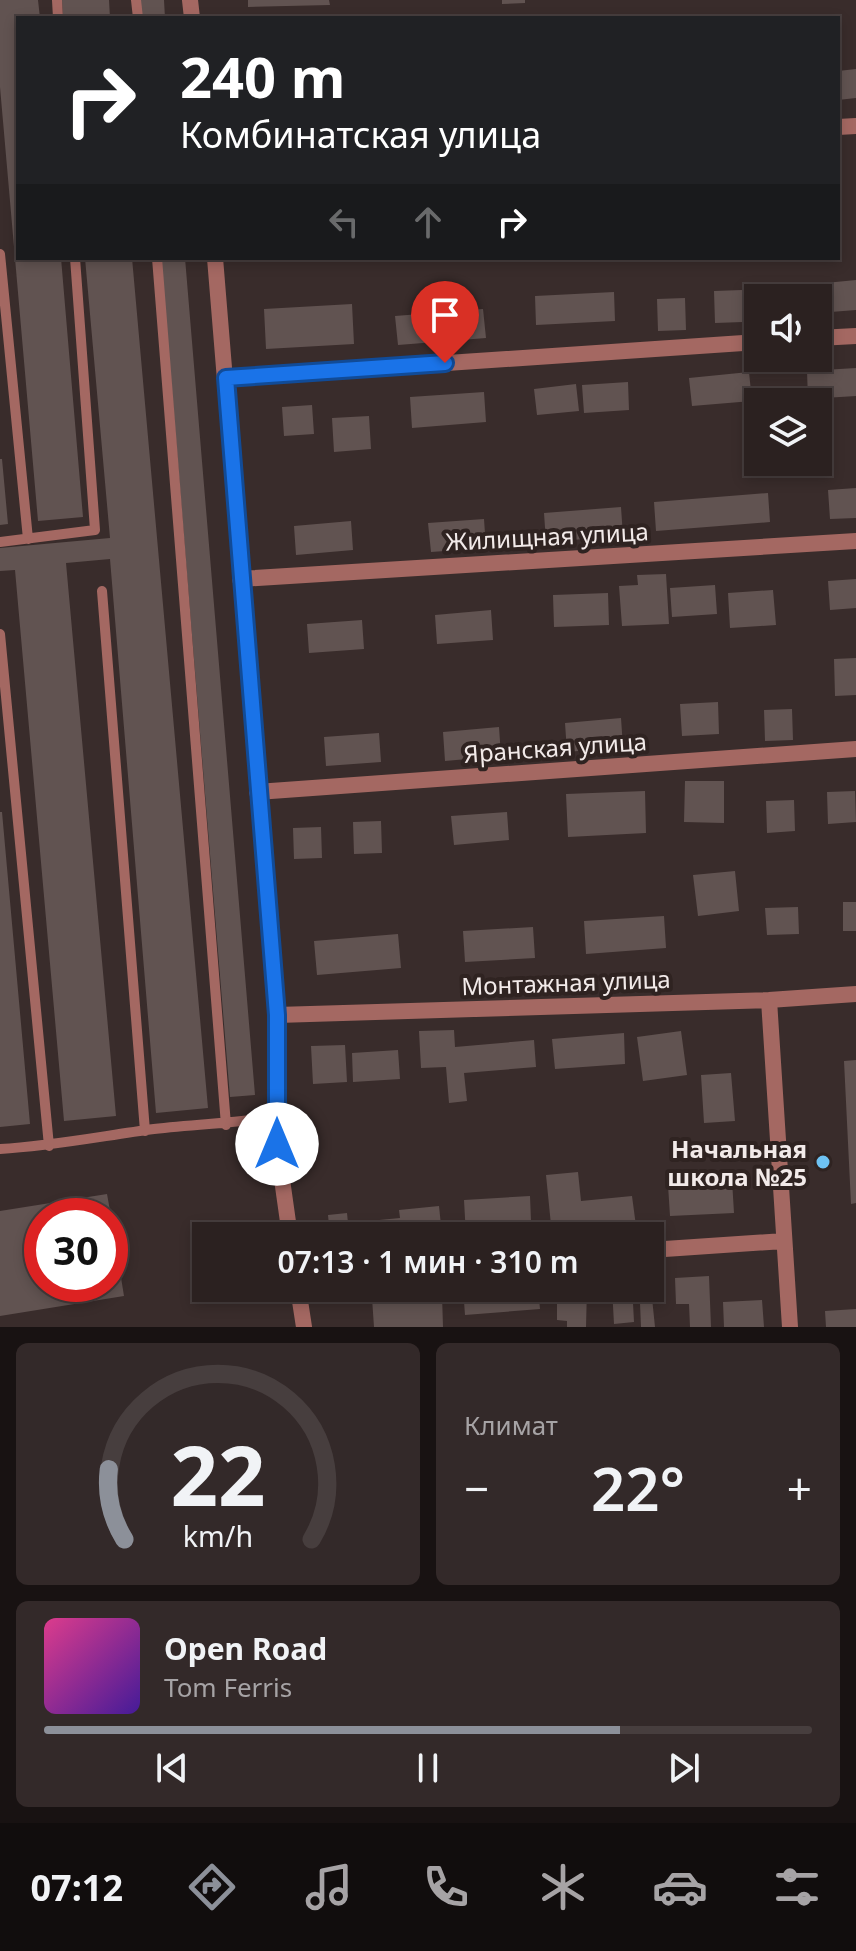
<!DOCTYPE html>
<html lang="ru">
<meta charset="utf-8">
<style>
:root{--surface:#2b2120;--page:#332929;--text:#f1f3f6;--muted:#a6a3a5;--line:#473e3e;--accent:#8c9099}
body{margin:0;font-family:"Noto Sans",sans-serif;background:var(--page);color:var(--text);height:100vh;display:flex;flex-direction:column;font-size:30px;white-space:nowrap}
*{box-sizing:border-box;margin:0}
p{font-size:26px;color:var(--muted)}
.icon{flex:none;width:44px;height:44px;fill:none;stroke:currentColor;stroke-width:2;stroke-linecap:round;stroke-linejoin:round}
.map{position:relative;height:1327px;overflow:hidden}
.panel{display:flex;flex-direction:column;gap:16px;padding:16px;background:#181212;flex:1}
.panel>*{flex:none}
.banner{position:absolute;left:16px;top:16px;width:824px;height:244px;border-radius:0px;box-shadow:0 4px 12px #0003,0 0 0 2px var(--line);background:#202124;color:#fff;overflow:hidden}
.controls{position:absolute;left:744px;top:284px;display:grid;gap:16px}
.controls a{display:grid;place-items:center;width:88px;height:88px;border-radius:0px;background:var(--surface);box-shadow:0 4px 12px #0003,0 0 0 2px var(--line);font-size:40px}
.speed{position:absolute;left:24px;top:1198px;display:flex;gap:16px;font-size:40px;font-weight:700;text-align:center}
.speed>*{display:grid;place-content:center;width:104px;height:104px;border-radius:50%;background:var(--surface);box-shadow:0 4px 12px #0003,0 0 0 2px var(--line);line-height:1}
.speed .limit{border:12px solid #d22;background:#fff;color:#111}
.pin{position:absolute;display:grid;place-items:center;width:68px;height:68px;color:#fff;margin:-82px -34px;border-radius:50% 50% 50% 0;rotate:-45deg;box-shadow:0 0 8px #0007}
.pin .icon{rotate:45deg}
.me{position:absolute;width:88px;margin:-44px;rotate:0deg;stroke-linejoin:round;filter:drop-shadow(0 0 6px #0008)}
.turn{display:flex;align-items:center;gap:28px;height:168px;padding:0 32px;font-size:36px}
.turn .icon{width:104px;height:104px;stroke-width:2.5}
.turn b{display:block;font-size:56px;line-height:68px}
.lanes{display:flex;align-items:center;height:76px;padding:0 32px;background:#0003;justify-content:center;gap:40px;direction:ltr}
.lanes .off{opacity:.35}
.big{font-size:60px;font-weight:600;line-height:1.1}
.panel .tile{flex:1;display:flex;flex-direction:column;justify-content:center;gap:12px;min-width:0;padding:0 28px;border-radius:12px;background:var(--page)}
.panel .dial{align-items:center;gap:0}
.dial svg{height:208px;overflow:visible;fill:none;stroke:var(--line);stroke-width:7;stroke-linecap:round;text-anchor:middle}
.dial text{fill:var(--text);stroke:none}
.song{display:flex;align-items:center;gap:24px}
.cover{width:96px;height:96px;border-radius:12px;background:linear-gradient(135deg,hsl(330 70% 55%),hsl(260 70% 35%))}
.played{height:8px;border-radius:4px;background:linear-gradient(90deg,var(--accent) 75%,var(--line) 75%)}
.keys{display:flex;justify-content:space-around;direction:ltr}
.heat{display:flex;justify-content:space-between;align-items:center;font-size:44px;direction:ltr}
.panel .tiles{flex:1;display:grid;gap:16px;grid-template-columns:1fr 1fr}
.tile:last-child{grid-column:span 2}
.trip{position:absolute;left:192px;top:1222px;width:472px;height:80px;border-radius:0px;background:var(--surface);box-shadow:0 4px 12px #0003,0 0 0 2px var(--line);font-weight:600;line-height:80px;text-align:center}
.menu{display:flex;height:128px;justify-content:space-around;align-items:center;background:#110d0d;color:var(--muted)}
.menu .icon{width:56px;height:56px}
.menu .on{color:var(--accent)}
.menu b{font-size:36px;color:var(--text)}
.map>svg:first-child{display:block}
.building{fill:#615351}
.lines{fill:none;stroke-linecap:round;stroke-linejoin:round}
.service{stroke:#a46862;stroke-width:10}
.minor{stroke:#a46862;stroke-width:16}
.route-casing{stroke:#114b97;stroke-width:20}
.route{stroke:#1a73e8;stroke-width:14}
.poi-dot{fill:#6ec2f3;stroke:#2f2321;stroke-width:3}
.labels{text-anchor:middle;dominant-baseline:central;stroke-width:8;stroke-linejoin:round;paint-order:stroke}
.street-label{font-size:24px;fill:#f2eae9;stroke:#2f2321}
.poi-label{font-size:24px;font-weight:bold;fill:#f2eae9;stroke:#2f2321;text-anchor:end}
</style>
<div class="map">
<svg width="856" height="1327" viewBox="0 0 856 1327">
<rect width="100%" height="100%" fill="#392c2b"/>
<path class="building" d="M0 0H38L40 18H18V258H61L83 517 38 521 0 87Z
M62 0H109L110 18H63Z
M139 0H164L165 18H141Z
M248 0H329L330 5 248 7Z
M502 0H525V3L502 4Z
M856 69V98L838 100V71Z
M85 258H132L208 1108 156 1113 110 559 66 563 116 1116 64 1121 15 570 0 571V548L110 538Z
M161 258H185L255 1095 230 1097Z
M856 280V310L818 313 815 284Z
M742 290 743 322 715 323 714 291Z
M614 292 615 321 536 325 535 296Z
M685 298 686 330 658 331 657 299Z
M352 304 354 344 266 349 264 309Z
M483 309 486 338 398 345 395 316Z
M856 368V396L808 399 807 371Z
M749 372 752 401 692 406 689 378Z
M628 382 629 410 584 413 582 385Z
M576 384 579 411 537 415 534 389Z
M484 392 486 422 412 428 410 397Z
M312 405 314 434 284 436 282 407Z
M369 416 371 449 334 452 332 418Z
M0 459H2L8 524 0 525Z
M856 488V518L830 519 828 490Z
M768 493 770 522 656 531 654 502Z
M621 507 623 536 546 542 544 513Z
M484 519 486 548 431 552 428 523Z
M351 521 353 550 296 555 294 526Z
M666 574 669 624 622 626 619 586 638 585 637 575Z
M856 579V608L830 610 828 581Z
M715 585 717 614 672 617 670 588Z
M773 590 776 625 730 628 728 593Z
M608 593 609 625 554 627 553 595Z
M491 610 493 640 437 644 435 615Z
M362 620 364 649 309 653 307 624Z
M856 658V695L835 696 834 659Z
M718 702 719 734 682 736 680 704Z
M792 709 793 740 765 741 764 710Z
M621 718 623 747 567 752 565 723Z
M499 727 501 756 445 761 443 732Z
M379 733 381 762 326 766 324 737Z
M685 781H724V823L684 822Z
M645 791 646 833 568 837 566 794Z
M855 791 856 822 828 824 827 792Z
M794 800 795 831 767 833 766 801Z
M0 812H2L30 1124 0 1127Z
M507 812 509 840 454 845 451 816Z
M381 821 382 853 354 854 353 822Z
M321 827 322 858 294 859 293 828Z
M735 871 739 911 698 916 693 875Z
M843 902H856V931H843Z
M798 907 799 934 767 935 765 908Z
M664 916 666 948 586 954 584 921Z
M533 927 535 958 465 962 463 931Z
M398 934 401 968 317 975 314 941Z
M454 1030 455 1047 534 1040 536 1067 464 1073 467 1101 449 1103 446 1067 421 1068 419 1031Z
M681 1031 687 1075 643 1081 637 1037Z
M624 1033 625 1064 555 1069 552 1039Z
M345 1045 347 1082 313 1084 311 1046Z
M398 1050 400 1079 353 1082 352 1053Z
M856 1060V1203L851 1204 844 1061Z
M731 1073 735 1121 704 1123 701 1075Z
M578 1172 581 1201 632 1196 636 1226 552 1235 546 1175Z
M732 1180 734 1213 670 1216 668 1185Z
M107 1194 111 1216H42V1284H110L112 1222 124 1296 0 1316V1211Z
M530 1196 531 1221 481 1223 482 1236H466L464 1200Z
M439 1206 442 1235 330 1236 328 1215 347 1213 348 1223 400 1218 399 1210Z
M709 1276 711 1327H690L689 1304H676L675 1278Z
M463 1288H538L540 1309 465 1315Z
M557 1288H587L586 1327H567V1321L557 1320Z
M612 1288H651L655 1327H641L640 1303H633L634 1322 614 1324Z
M442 1295 443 1327H374L372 1298Z
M762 1300 764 1327H724L723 1302Z
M856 1309V1327H826L825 1311Z"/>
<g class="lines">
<path class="service" d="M57 0 58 18
M136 0 138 18
M0 254 28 539
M157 258 226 1125
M0 542 95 530 75 258
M102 591 145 1131
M0 634 49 1146
M0 1149C52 1146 102 1136 154 1129 195 1124 236 1123 277 1117"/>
<path class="minor" d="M190 0 192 18
M838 127 856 126
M215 258 277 1015V1144L290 1236
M818 338 856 336
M226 378 758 342
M240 579 856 541
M257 792 856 749
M769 1000 790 1327
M277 1015 769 1000 856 994
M650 1250 784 1241
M298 1288 304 1327"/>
</g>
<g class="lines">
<g class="route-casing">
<path id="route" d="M277 1144V1015L226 378 445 363"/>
</g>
<use href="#route" class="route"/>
</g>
<circle class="poi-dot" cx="823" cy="1162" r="8"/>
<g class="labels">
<g class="street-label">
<text transform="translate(547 536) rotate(-3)">Жилищная улица</text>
<text transform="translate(555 747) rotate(-4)">Яранская улица</text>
<text transform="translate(566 982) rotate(-2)">Монтажная улица</text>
</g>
<g class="poi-label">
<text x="807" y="1148">Начальная<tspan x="807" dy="28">школа №25</tspan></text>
</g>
</g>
</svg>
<div class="controls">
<a><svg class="icon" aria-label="sound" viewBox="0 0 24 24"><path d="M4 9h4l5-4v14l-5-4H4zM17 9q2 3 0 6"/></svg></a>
<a><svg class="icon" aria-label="layers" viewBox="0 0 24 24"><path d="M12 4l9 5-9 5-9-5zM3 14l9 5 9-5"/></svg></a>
</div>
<div class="speed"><div class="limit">30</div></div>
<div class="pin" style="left:445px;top:363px;background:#d93025"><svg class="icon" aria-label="arrive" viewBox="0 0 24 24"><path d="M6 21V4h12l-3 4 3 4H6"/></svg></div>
<svg class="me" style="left:277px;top:1144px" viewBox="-20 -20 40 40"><circle r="19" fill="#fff"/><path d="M0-13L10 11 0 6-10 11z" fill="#1a73e8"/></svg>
<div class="trip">07:13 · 1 мин · 310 m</div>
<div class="banner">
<div class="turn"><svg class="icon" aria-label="right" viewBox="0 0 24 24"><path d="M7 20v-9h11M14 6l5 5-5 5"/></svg><div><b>240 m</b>Комбинатская улица</div></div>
<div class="lanes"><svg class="icon off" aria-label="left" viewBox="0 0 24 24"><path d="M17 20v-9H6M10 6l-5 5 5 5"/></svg><svg class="icon off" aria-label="ahead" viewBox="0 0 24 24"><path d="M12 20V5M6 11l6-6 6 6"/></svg><svg class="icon" aria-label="right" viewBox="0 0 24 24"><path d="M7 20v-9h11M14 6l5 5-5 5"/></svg></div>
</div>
</div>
<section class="panel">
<div class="tiles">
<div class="tile dial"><svg viewBox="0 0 100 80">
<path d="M14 69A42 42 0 1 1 86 69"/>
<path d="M14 69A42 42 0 0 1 8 42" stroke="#8c9099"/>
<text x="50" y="56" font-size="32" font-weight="700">22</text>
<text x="50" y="72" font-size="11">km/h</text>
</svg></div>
<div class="tile"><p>Климат</p>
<div class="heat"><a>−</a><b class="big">22°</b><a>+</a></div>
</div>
<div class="tile">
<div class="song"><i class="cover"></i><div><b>Open Road</b><p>Tom Ferris</p></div></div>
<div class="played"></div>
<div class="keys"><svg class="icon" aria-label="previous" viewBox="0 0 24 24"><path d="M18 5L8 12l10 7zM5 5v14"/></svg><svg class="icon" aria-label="pause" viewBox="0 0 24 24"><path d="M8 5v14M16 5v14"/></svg><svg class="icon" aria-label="next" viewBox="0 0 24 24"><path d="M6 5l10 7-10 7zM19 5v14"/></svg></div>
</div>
</div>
</section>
<nav class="menu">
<b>07:12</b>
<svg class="icon on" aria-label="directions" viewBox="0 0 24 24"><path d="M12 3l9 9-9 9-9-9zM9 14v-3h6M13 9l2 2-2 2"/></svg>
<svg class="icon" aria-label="music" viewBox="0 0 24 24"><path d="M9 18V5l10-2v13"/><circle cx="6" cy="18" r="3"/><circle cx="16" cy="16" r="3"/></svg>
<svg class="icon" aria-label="phone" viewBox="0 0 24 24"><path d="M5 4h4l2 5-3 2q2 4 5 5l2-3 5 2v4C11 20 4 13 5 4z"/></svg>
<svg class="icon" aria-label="climate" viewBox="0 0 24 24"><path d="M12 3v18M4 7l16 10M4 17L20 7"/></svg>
<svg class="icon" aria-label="car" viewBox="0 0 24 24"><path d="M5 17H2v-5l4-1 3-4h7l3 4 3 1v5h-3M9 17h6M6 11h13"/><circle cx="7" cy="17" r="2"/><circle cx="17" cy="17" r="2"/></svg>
<svg class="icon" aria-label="filters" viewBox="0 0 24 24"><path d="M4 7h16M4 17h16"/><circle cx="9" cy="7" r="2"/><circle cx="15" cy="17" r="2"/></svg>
</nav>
